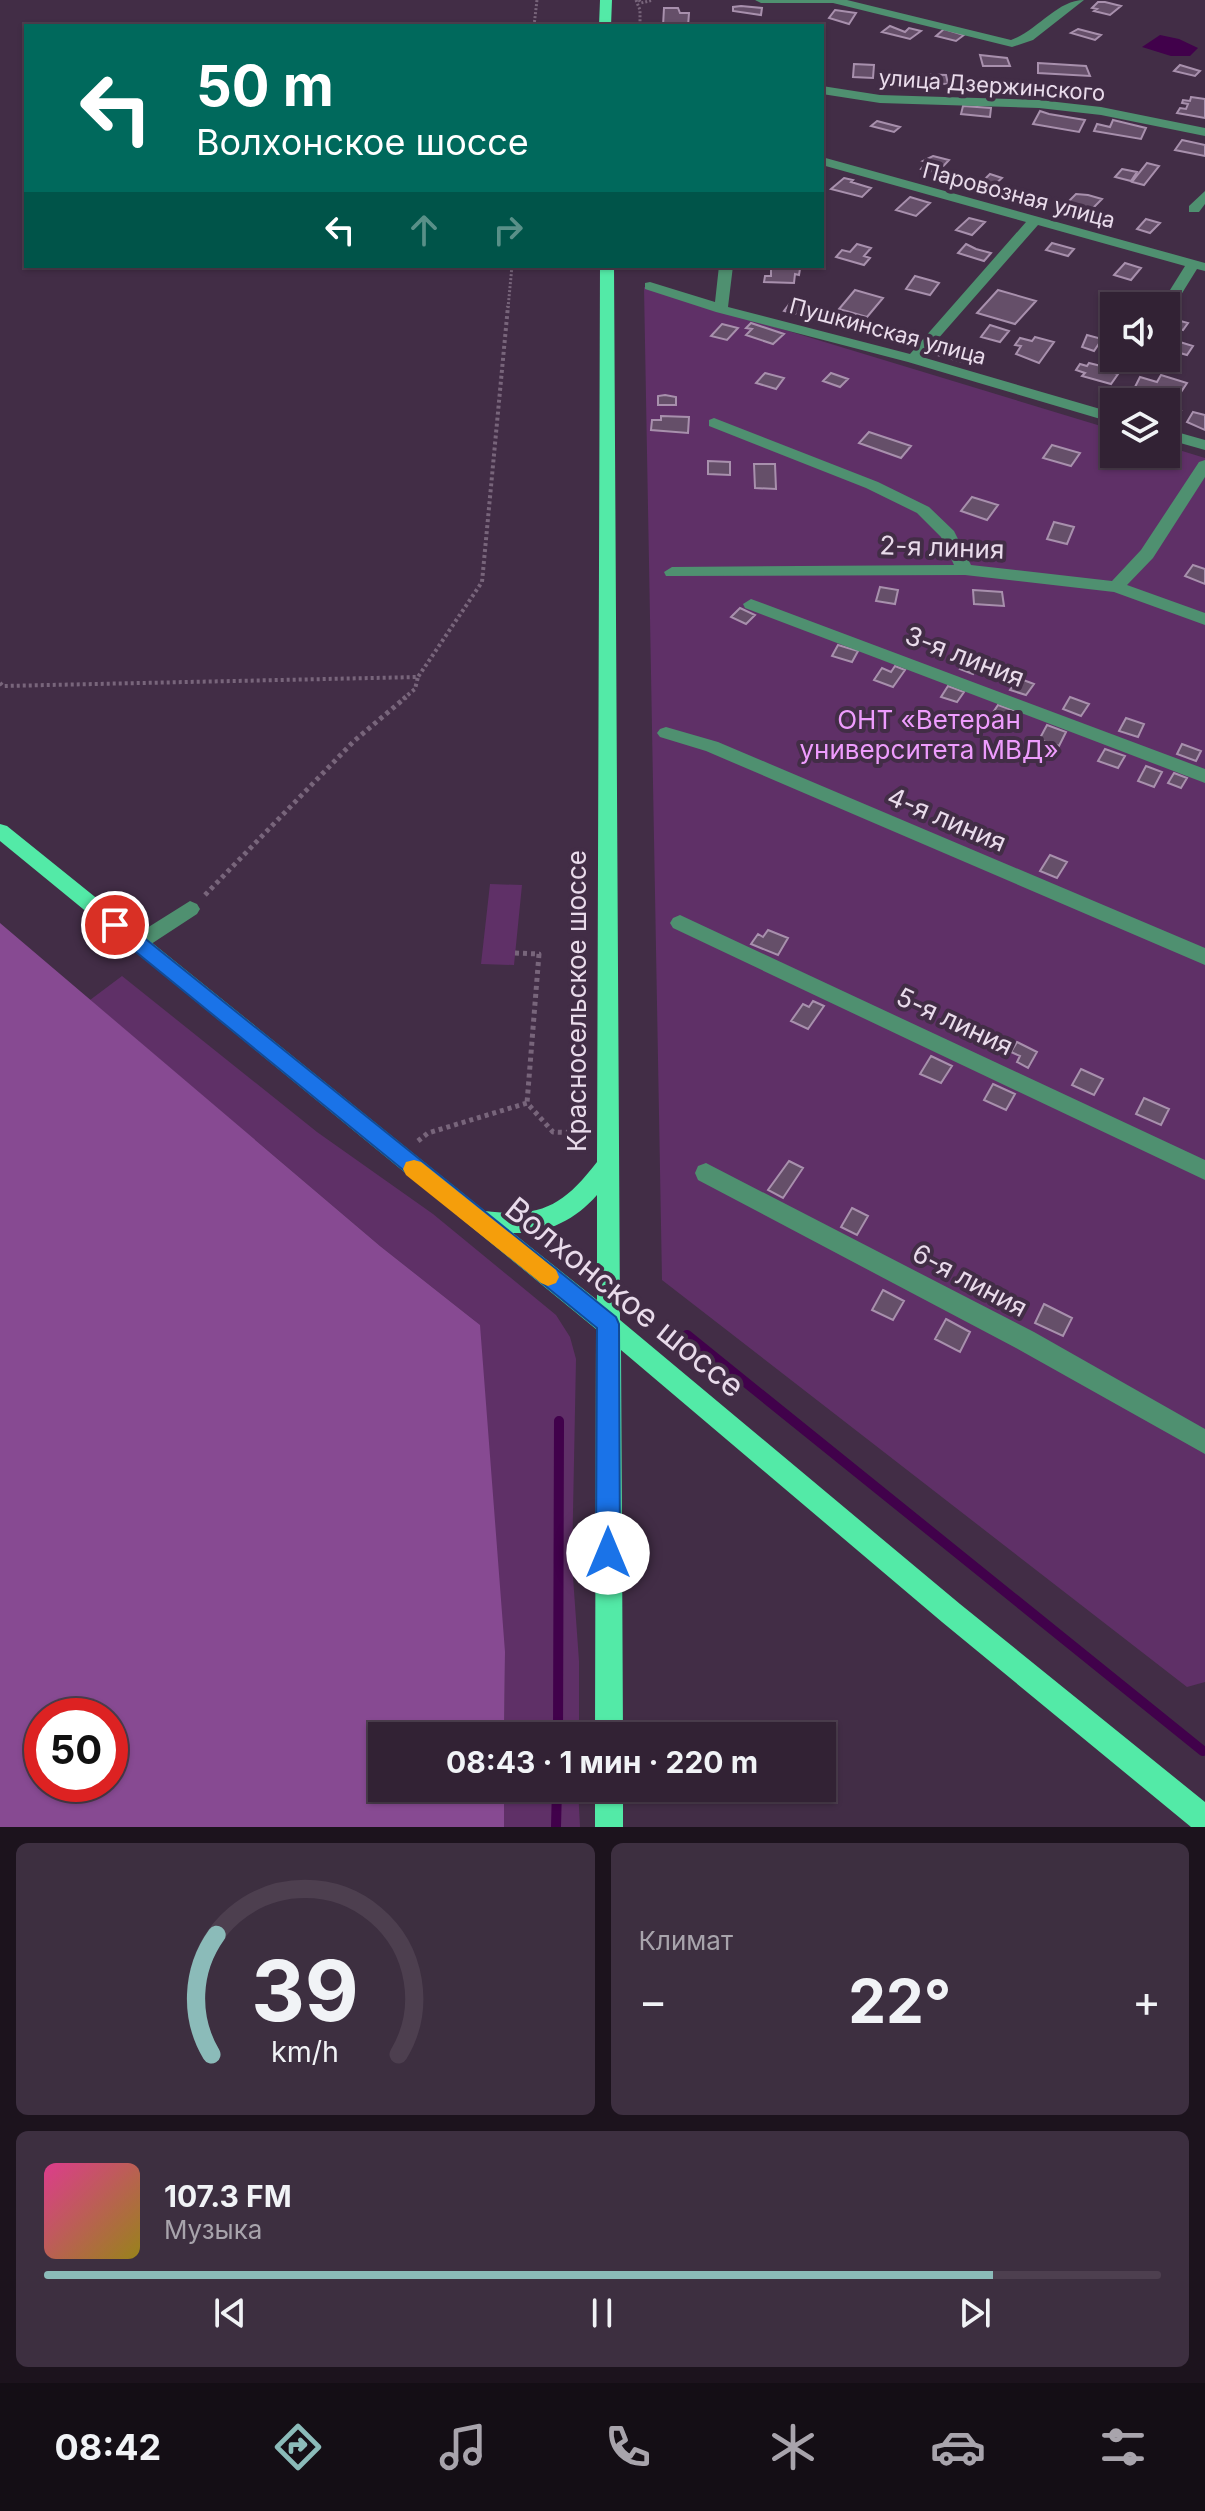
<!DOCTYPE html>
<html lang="ru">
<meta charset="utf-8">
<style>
:root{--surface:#322234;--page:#3d2f40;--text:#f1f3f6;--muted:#a8a4ac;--line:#4d3f4f;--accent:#8bbbb9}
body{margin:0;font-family:Inter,sans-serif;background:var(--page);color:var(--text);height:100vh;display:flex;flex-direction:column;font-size:30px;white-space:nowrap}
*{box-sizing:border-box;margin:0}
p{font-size:26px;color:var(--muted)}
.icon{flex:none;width:44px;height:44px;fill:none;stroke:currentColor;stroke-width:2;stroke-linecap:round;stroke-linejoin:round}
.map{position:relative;height:1827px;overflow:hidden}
.details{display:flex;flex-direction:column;gap:16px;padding:16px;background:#1c131d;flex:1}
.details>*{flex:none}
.banner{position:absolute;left:24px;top:24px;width:800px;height:244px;border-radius:0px;box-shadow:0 2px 6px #0004,0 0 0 2px var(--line);background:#00695c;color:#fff;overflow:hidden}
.tools{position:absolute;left:1100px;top:292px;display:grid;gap:16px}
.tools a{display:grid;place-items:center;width:80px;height:80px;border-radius:0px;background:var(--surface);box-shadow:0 2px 6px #0004,0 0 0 2px var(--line);font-size:40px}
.speed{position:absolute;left:24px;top:1698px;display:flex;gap:16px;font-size:40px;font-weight:700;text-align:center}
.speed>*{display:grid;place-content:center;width:104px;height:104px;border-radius:50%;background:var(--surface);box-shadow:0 2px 6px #0004,0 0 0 2px var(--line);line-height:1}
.speed .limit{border:12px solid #d22;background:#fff;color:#111}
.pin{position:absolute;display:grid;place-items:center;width:68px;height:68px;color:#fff;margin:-34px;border:4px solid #fff;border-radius:50%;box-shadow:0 2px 8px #0007}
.me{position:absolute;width:88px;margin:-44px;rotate:0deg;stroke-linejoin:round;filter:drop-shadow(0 0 6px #0008)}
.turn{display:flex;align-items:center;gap:28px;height:168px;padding:0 40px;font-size:36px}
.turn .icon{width:104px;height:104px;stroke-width:2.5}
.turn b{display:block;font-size:56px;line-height:68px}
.lanes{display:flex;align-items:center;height:76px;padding:0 40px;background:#0003;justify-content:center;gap:40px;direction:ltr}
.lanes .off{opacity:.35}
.big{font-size:60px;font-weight:700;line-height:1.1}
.details .card{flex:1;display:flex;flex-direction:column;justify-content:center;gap:12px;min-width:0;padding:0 28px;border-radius:12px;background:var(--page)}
.details .dial{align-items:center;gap:0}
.dial svg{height:208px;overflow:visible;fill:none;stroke:var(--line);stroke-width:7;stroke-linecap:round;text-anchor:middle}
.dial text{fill:var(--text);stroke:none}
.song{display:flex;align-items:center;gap:24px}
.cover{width:96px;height:96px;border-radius:12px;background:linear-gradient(135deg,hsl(330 70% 55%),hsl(50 70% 35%))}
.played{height:8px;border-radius:4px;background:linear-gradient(90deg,var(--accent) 85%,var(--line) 85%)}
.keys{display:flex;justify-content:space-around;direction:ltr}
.heat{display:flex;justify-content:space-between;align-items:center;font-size:44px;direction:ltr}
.details .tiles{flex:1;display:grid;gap:16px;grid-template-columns:1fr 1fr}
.card:last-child{grid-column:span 2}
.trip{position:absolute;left:368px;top:1722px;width:468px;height:80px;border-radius:0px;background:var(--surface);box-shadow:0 2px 6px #0004,0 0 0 2px var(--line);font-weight:700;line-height:80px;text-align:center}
.menu{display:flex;height:128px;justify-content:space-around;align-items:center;background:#140e15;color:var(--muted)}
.menu .icon{width:56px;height:56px}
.menu .active{color:var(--accent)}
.menu b{font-size:36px;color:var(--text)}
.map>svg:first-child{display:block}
.green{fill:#5f3067;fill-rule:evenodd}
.forest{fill:#874a92;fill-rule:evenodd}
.water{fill:#41014b}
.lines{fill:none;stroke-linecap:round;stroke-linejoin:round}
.stream{stroke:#41014b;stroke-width:10}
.building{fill:#654f69;stroke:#a890ad;stroke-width:2}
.path-far2{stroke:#78657b;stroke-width:3;stroke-dasharray:2 2;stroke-linecap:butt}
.path-far1{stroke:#78657b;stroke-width:4;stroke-dasharray:3 3;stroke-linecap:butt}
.path{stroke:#78657b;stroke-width:5;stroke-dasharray:4 4;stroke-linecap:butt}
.minor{fill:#4f9070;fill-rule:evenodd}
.major{fill:#53eaa7;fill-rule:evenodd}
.route{fill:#1a73e8;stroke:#114b97;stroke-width:2}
.slow{fill:#f59e0b}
.labels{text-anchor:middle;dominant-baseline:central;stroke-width:8;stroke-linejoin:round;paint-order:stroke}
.far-street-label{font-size:22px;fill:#e9dbeb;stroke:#422d46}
.street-label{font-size:26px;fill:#e9dbeb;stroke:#422d46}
.park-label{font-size:26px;fill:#ee9cfd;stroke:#422d46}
.near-street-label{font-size:32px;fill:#e9dbeb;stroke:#422d46}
</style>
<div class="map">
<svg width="1205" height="1827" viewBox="0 0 1205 1827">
<rect width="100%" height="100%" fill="#422d46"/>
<path class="green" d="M644 287 1114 430V454H1166V446L1205 458V1682L1187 1687 662 1280Z
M490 884 522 885 514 965 481 964Z
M0 969 480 1325 380 1246 90 1000 122 976 317 1132 433 1214 556 1315 570 1337 576 1359 572 1563 579 1661V1736H504L505 1652 382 1736V1788L0 1827ZM42 1716H110V1784H42Z
M504 1788H578L580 1827H504Z"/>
<path class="forest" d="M0 923 380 1246 480 1325 505 1652 504 1736H382V1788H504V1827H0ZM42 1716H110V1784H42Z"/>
<path class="water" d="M1160 35 1179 39 1198 48 1190 56H1171L1142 47Z"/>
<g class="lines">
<path class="stream" d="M687 1335 1203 1751
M558 1736 559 1421
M556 1827 557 1788"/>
</g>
<path class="building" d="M1098 2H1105L1121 6 1110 15 1094 11 1097 9 1092 8Z
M741 6 762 8 761 15 733 11V7Z
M664 8H678L680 13H689L688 26H663Z
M835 10 856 13 849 24 829 18Z
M890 26 905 32 909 28 921 31 910 39 882 32Z
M944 29 964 35 956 41 936 36Z
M1078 29 1101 35 1095 40 1071 33Z
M980 55 1007 58 1010 66H983Z
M1038 63 1086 66 1090 76 1038 73Z
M854 64 874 65 873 78 853 77Z
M1180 65 1200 71 1195 76 1174 71Z
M916 74 946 75 948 84 917 83Z
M1021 81 1040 86 1042 94H1025Z
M1191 97 1205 99V118L1177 113 1180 108 1186 109 1188 104 1182 103 1183 100 1190 101Z
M963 106 991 108 990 117 961 114Z
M1040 111 1049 114 1085 120 1079 132 1033 124Z
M1113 120 1146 128 1141 139 1094 131 1097 124 1110 127Z
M877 121 900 127 894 132 871 126Z
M1182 140 1205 145V156L1175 150Z
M933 156 949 160 937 173 921 169 927 162 923 161Z
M1147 163 1159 166 1144 185 1132 182Z
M1122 169 1137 172 1131 181 1115 177Z
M990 174 1002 178 993 186 981 183Z
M844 178 853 180 851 182 871 188 862 197 831 189Z
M1076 194 1088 195 1102 199 1087 214 1063 207Z
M910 197 930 203 916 216 896 210Z
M969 218 985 222 972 235 956 230Z
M1146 219 1160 223 1150 233 1137 229Z
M1052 243 1074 249 1068 256 1046 250Z
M857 244 871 248 864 256 870 258 864 265 836 257 842 250 850 252Z
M966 244 976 249 991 253 984 261 958 253Z
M1125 263 1141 268 1131 280 1114 275Z
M771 267 800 269 799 275 795 274 794 283 764 282 765 276H771Z
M915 276 933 281 939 283 930 295 906 289Z
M855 290 883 298 867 317 839 309Z
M998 290 1036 301 1015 324 977 313Z
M791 302 815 308 807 317 784 311Z
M1166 317 1188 323 1183 330 1166 325Z
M751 323 784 334 773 344 746 335 752 329 746 328Z
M722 324 738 328 727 340 711 336Z
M990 325 1009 331 1000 342 981 337Z
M1087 335 1102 339 1094 351 1082 347Z
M1035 337 1054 342 1039 363 1016 354 1021 346 1015 345 1020 338 1032 341Z
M1170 339 1193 346 1187 355 1166 349Z
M947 342 953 344 972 349 963 362 937 355Z
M1089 363 1109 368 1107 371 1118 374 1111 384 1082 376 1085 373 1076 370 1080 364 1087 366Z
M765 373 784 378 776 389 756 383Z
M831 373 848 379 840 387 823 381Z
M1161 375 1187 383 1175 401 1151 394 1148 398 1132 393 1140 377 1157 382Z
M665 395 676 397V405H658V396Z
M1166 407 1181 411 1175 422 1166 419Z
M1193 412 1205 415V430L1187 422Z
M661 416 689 417 688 433 651 430 652 420H661Z
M869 432 911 446 901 458 859 443Z
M1052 445 1080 453 1071 466 1043 458Z
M708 461 730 462V475L708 474Z
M754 464H775L776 489 755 488Z
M972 497 998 505 987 520 961 511Z
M1054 522 1074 527 1067 544 1047 539Z
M1193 565 1205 569V584L1185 576Z
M880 587 898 590 895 604 876 601Z
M973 590 1002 592 1004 606 974 604Z
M740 608 755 615 746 624 731 617Z
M838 645 858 651 852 662 832 656Z
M971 655 984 661 973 674 960 669Z
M895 666 905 670 893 687 874 680 882 668 891 672Z
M1018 678 1034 684 1026 695 1010 690Z
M948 686 964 692 957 702 941 697Z
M1070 697 1089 704 1081 716 1063 709Z
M998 705 1015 711 1008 723 990 717Z
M1126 718 1144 724 1138 737 1119 731Z
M1047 725 1066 732 1059 746 1039 740Z
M1182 744 1201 751 1196 761 1177 754Z
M1105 749 1125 756 1118 768 1098 761Z
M1146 766 1162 772 1154 787 1138 781Z
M1174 773 1187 778 1181 788 1168 783Z
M1050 855 1067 862 1057 878 1040 871Z
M768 930 788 938 778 955 751 944 758 934 763 937Z
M813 1001 824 1006 808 1029 791 1021 803 1004 809 1007Z
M1017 1042 1037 1052 1028 1068 1017 1062 1020 1056 1011 1052Z
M931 1056 952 1066 941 1083 920 1074Z
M1081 1069 1103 1079 1094 1095 1072 1085Z
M993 1084 1015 1094 1006 1110 984 1100Z
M1144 1098 1169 1109 1161 1125 1136 1114Z
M789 1161 803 1168 783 1198 768 1190Z
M852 1208 868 1216 857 1235 841 1227Z
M883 1290 904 1301 893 1320 872 1310Z
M1044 1304 1072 1318 1063 1336 1035 1323Z
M946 1319 970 1332 960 1352 935 1339Z"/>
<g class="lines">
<path class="path-far2" d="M636 0 640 10V26
M639 0 641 3 653 0
M534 26 537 0
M508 308 512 266"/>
<path class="path-far1" d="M0 683 3 686 418 677 482 582 508 306
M403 699 415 689 418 677"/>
<path class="path" d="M205 895 354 741 406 697
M515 953 539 954 527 1103
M418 1141 428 1133 527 1103 553 1132 588 1133"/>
<path class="minor" d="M755 0H847L1011 40C1037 31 1057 0 1084 0L1033 40 1012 47 833 3H761Z
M822 86 880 95 1039 100 1101 107 1205 128V136L1101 115 1039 108 880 103 822 94Z
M822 157 1205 263V271L1197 269 1171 311 1166 312V306H1160L1185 266 1038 225 922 357 1114 413V423L908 362 716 312 645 289V283L650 282 715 302 719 266H733L728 307 910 354 1026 222 822 165Z
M1205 191V204L1199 212H1189V206Z
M714 418 878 482 929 507 954 531 971 565 1112 581 1141 550 1199 462 1205 460V477L1153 558 1127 585 1205 613V625L1114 592 965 575 666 576 664 572 672 567 954 565 941 537 917 513 866 488 709 426V420Z
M1166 429 1205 440V450L1166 439Z
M751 599 1205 769V783L745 608 743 604Z
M666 727 718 742 1205 948V965L706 751 660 737 657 733 660 729Z
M190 901 197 904 200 909 197 914 145 948H131L128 943 131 938Z
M680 915 1205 1160V1180L673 928 670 923 673 918Z
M706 1163 1034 1332 1205 1429V1454L1016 1348 698 1180 695 1173 698 1166Z"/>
<path class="major" d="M600 0H612L611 26H599Z
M600 266H614L620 1320 960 1604 1205 1802V1827H1191L942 1622 621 1350 623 1736H595L596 1329 0 841V824L7 826 485 1211C541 1218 563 1206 597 1162ZM597 1195V1300L513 1233C547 1234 575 1220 597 1195Z
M595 1788H623V1827H595Z"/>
</g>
<path class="route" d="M115 918 122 920 616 1317 619 1324 620 1553 616 1562 608 1565 599 1562 596 1553 597 1328 109 930 106 925 109 920Z"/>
<path class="slow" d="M414 1160 421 1162 556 1270 559 1277 556 1283 548 1286 541 1283 406 1175 403 1169 406 1162Z"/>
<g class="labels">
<g class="far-street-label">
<text transform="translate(992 85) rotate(4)">улица Дзержинского</text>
<text transform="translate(1019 195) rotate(15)">Паровозная улица</text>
<text transform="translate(888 331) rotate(15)">Пушкинская улица</text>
</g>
<g class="street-label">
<text transform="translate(942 547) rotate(2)">2-я линия</text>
<text transform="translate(965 656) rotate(21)">3-я линия</text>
<text transform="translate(947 819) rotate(23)">4-я линия</text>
<text transform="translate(576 1001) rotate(-90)">Красносельское шоссе</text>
<text transform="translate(955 1021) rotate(25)">5-я линия</text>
<text transform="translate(970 1280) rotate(28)">6-я линия</text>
</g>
<g class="park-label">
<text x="929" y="719">ОНТ «Ветеран<tspan x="929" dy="30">университета МВД»</tspan></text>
</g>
<g class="near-street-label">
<text transform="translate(625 1297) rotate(39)">Волхонское шоссе</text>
</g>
</g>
</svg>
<div class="tools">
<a><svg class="icon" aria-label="sound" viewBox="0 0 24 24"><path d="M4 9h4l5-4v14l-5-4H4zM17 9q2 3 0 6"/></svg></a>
<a><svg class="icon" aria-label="layers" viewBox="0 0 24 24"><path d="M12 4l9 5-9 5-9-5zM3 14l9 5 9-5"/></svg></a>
</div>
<div class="speed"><div class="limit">50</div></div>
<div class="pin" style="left:115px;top:925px;background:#d93025"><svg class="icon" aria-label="arrive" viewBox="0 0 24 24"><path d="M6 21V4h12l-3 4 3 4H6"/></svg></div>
<svg class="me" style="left:608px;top:1553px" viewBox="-20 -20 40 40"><circle r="19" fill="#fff"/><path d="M0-13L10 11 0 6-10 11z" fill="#1a73e8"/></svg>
<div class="trip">08:43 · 1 мин · 220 m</div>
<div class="banner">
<div class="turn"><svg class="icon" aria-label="left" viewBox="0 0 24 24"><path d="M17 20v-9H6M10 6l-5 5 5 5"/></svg><div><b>50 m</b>Волхонское шоссе</div></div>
<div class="lanes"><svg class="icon" aria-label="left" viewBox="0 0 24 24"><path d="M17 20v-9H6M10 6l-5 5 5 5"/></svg><svg class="icon off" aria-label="ahead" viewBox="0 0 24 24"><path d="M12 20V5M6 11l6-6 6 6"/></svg><svg class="icon off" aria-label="right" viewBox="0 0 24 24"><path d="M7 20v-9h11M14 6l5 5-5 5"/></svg></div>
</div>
</div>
<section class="details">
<div class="tiles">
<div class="card dial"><svg viewBox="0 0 100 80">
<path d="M14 69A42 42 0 1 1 86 69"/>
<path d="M14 69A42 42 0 0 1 16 23" stroke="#8bbbb9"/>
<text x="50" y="56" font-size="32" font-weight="700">39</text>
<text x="50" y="72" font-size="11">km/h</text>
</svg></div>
<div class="card"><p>Климат</p>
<div class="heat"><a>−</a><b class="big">22°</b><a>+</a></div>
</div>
<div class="card">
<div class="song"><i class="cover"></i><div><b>107.3 FM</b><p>Музыка</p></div></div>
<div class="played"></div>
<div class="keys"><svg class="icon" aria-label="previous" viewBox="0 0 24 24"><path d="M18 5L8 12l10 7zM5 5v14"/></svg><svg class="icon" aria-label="pause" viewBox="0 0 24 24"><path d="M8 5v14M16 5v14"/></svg><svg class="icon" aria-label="next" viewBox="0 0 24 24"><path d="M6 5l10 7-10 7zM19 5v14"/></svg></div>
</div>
</div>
</section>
<nav class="menu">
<b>08:42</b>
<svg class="icon active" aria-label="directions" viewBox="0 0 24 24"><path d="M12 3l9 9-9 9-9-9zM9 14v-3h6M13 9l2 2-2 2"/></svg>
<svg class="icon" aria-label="music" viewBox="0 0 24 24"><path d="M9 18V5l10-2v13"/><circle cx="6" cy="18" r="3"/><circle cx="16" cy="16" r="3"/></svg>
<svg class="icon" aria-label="phone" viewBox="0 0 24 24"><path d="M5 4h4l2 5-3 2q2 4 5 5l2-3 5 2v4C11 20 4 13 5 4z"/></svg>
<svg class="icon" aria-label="climate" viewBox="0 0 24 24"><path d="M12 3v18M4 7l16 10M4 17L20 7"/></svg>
<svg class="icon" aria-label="car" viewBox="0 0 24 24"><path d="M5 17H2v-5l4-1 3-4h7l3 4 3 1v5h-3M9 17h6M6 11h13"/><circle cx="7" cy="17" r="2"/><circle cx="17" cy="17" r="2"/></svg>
<svg class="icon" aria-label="filters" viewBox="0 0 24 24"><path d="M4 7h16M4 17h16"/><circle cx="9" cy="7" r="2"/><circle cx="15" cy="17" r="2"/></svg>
</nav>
